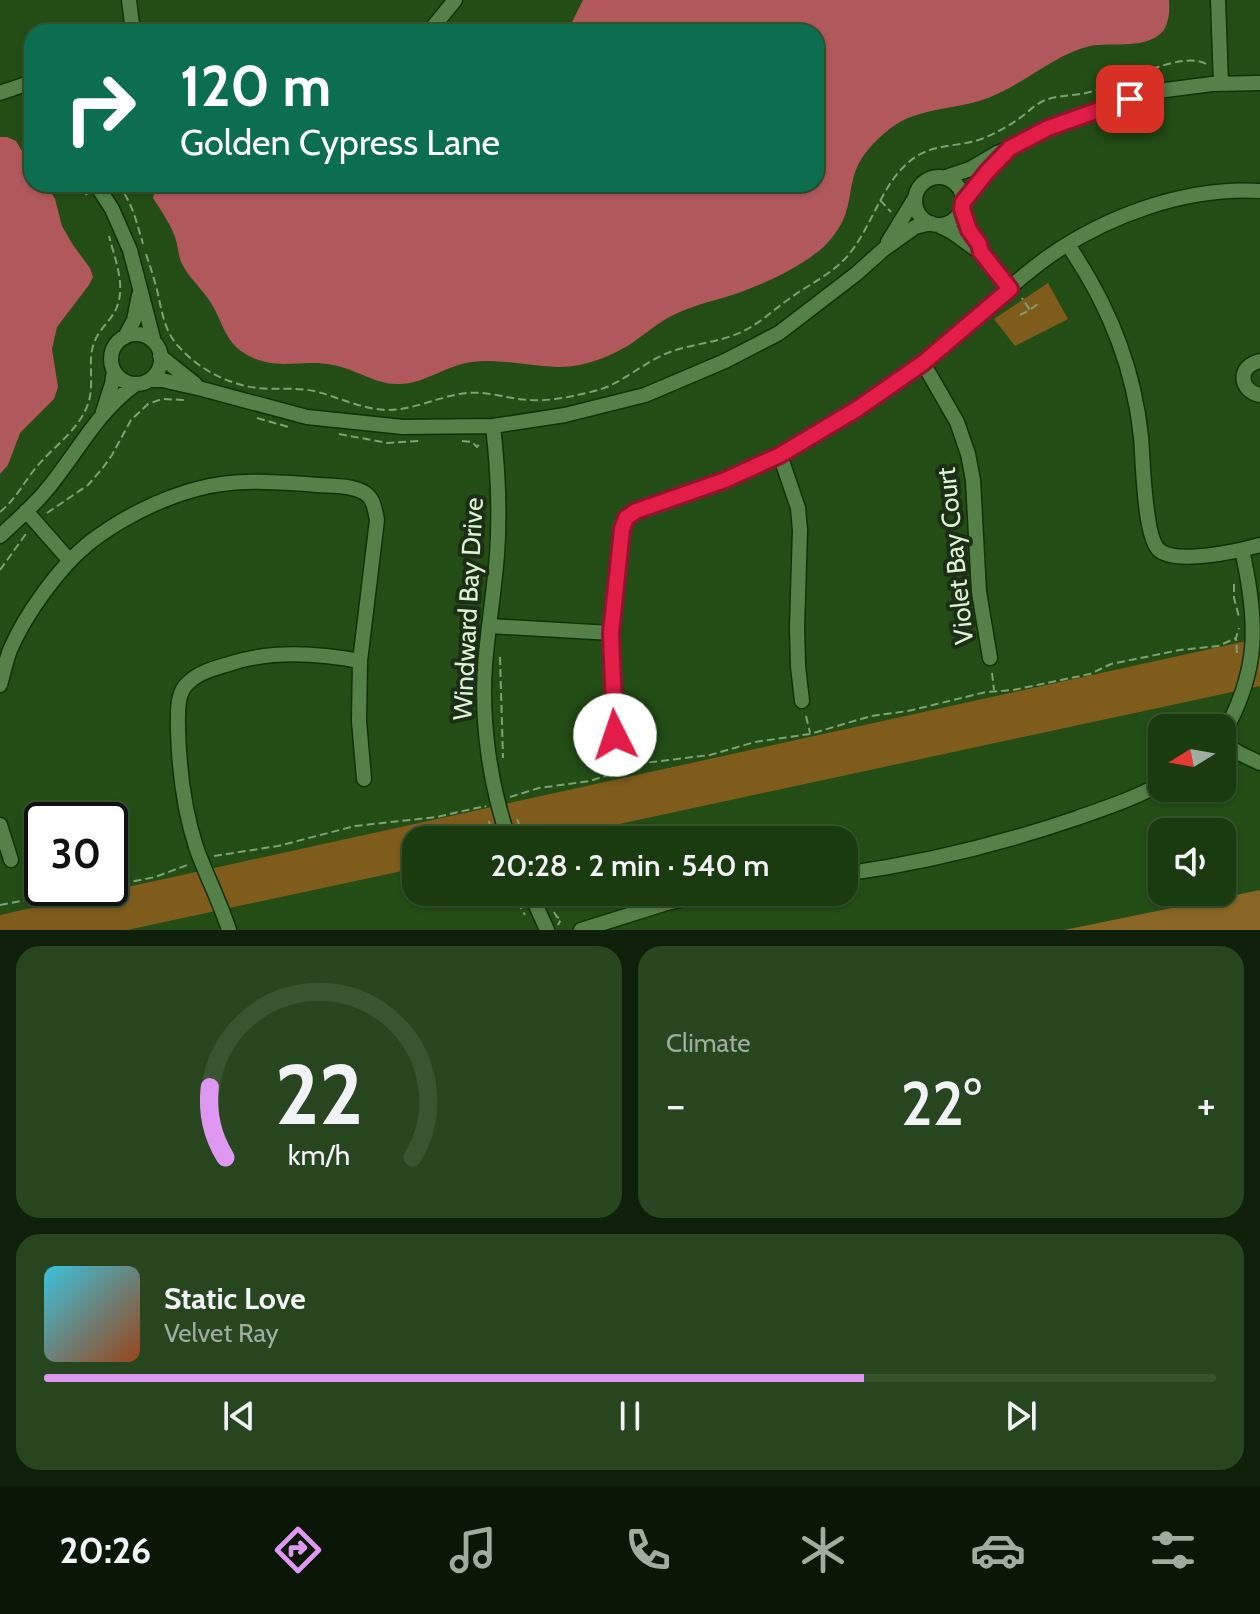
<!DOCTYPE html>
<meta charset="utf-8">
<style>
:root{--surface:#1a3a10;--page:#27451e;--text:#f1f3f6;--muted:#9fad9f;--line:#385430;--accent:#de98f2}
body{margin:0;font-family:Cabin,sans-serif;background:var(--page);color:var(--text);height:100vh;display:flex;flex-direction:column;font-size:30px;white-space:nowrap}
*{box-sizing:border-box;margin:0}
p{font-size:26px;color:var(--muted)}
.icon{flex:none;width:44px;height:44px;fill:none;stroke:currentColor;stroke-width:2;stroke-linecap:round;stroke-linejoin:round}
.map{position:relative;height:930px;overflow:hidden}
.drawer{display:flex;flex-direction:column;gap:16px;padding:16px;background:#0e2009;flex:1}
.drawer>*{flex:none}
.banner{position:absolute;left:24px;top:24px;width:800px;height:168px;border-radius:24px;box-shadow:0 2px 6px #0004,0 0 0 2px var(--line);background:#0b6e4f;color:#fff;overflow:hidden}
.needle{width:52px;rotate:259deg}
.controls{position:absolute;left:1148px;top:714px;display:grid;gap:16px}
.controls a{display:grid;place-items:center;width:88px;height:88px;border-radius:16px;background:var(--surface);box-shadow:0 2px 6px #0004,0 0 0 2px var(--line);font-size:40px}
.speed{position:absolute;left:24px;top:802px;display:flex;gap:16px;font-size:40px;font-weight:700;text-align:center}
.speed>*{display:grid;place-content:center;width:104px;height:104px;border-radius:50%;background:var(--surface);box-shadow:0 2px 6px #0004,0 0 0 2px var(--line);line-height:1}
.speed .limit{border:4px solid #111;border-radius:12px;background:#fff;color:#111}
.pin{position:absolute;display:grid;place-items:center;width:68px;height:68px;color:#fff;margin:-34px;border-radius:16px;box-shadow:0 4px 12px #0006}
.me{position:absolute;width:88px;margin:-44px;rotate:356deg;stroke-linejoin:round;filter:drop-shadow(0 0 6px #0008)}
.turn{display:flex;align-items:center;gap:28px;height:168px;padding:0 24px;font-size:36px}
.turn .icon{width:104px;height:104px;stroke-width:2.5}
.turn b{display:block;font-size:56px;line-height:68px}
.big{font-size:60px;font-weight:600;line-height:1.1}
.drawer .tile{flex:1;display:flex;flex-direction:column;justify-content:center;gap:12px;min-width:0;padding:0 28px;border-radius:24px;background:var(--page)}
.drawer .dial{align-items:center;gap:0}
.dial svg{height:208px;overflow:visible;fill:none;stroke:var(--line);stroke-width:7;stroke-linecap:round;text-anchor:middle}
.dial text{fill:var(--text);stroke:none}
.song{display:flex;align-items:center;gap:24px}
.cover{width:96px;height:96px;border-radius:12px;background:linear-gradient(135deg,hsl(190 70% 55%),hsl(20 70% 35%))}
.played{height:8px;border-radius:4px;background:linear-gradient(90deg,var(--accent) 70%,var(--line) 70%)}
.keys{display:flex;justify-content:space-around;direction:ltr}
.heat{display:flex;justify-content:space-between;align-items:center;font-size:44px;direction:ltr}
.drawer .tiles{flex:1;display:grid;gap:16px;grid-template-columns:1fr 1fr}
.tile:last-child{grid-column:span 2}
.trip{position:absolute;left:402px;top:826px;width:456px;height:80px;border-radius:24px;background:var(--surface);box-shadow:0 2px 6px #0004,0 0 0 2px var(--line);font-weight:600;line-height:80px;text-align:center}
.tab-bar{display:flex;height:128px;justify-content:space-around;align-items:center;background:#0a1706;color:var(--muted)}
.tab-bar .icon{width:56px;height:56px}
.tab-bar .current{color:var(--accent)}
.tab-bar b{font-size:36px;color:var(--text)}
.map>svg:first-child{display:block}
.green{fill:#7f5c1c}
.forest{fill:#896625}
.water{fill:#b0585b}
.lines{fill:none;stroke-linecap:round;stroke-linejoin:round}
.minor-casing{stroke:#113106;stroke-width:17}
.path{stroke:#7fa074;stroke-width:2;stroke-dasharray:8 4;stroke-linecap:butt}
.minor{stroke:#558148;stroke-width:14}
.route-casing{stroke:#92132f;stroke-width:20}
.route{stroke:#e11d48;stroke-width:14}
.labels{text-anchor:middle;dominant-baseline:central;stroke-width:8;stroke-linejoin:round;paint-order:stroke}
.street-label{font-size:26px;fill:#dcf4d5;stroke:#1c2e16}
</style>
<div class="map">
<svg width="1260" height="930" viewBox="0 0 1260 930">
<rect width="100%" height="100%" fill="#234d15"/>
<path class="green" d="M1048 283 1068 319 1015 346 994 319Z
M1260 638V686L545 840H416V868L127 930H0V915Z"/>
<path class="forest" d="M1260 890V930H1064Z"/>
<path class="water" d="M583 0H1169C1170 11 1169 28 1159 35 1141 49 1111 42 1090 46 1055 54 1023 85 988 98 963 108 934 107 908 118 889 126 867 147 858 165 850 181 851 199 845 215 841 227 830 242 820 250 795 270 764 284 735 294 717 300 698 304 680 312 662 319 648 332 632 343 617 353 598 361 580 365 544 372 508 357 472 362 446 365 425 384 399 384 376 385 356 369 333 365 298 358 274 374 241 351 226 340 222 323 214 308 205 291 189 279 181 262 178 254 178 245 175 237 170 223 161 211 153 198L157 184H269L295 186 334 184H816V32H567Z
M0 137H7L16 141 32 168V184H46L55 199 62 226 73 245 90 268 93 277 89 285 57 327 52 349 58 387 54 399 20 433 8 465 0 474Z"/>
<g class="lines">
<g class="minor-casing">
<path id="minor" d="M129 0 133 32
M1218 0 1221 84
M429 32 455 0
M0 93 32 82
M946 177 970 169 997 153 1010 148 1048 128 1102 108 1158 91 1212 84 1260 83
M915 201a24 24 0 1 1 48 0a24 24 0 1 1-48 0Z
M96 184 112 209 130 250 154 342
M963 202 987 172 1004 154
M962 209C970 240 991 264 1010 289
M938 225 952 232 977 250
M888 242 915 198
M1068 245C1107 302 1134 368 1141 437 1143 459 1144 537 1159 550 1176 565 1239 551 1260 545
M111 359a25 25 0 1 1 50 0a25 25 0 1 1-50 0Z
M125 337 134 320 139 295
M160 356 195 384
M1260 361C1237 366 1239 391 1260 395
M923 363 957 422 968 454 973 480 979 592 990 658
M150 380H162L202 389 307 417 403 427 493 426 565 415 645 395 725 361 779 333 856 274 884 249 915 227 931 223
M103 412 112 384 114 371
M493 426C498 469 500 512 497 555 494 592 488 628 485 665 481 723 490 785 509 840
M780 455 798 508 800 530 797 627 798 666 802 701
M26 511 70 561
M0 536C15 522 31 508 44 493 75 457 97 411 136 384
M489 626 611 633
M0 685C3 674 6 661 10 650 25 615 59 567 89 543 120 519 159 499 197 489 236 478 278 482 318 485 333 486 352 485 365 493 374 499 375 510 377 520L360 661 359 721 364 779
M615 735 611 633 622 529 626 518 636 511C685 495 733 479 779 456 805 443 832 425 857 409 879 394 901 379 922 363 966 330 1003 289 1048 257 1108 215 1186 187 1260 191
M1222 736C1260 671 1258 622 1242 550
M1222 742 1239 753 1260 763
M0 825 11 860
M844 874C923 863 1001 844 1077 818 1105 808 1136 798 1162 783
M530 892 547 930
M229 930C220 902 207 877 197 850 184 811 179 771 178 729 178 715 176 693 188 683 200 671 217 668 232 663 273 650 318 653 360 661
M581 930 667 903 718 892"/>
</g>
<path class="path" d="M32 100V101
M77 184 87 195
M117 184C132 200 137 224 143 244
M880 200 891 212
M146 254C150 266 154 278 157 290 162 311 164 332 180 348 200 370 228 384 257 388 276 390 295 387 314 391 339 397 360 409 387 410 415 410 439 396 467 393 488 391 508 399 529 400 544 401 559 399 573 396 587 393 603 390 615 383 634 373 651 359 670 352 698 342 729 342 754 325 767 317 777 307 789 299 812 282 837 272 853 249 875 219 885 176 917 156 938 143 962 147 984 138 996 133 1007 127 1017 120 1026 114 1033 106 1043 101 1056 95 1072 96 1086 93 1114 87 1181 49 1206 64
M1031 309 1039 303
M1020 315 1030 310 1022 298
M257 418 289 427
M339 434 388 443 420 441
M462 441 472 442 477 447 480 443
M0 512C15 500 23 484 34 470 52 447 78 432 88 404 95 383 87 361 94 343 98 331 108 323 114 313 128 289 115 260 109 236
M47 513 88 485 102 469 112 455 131 420 148 404 162 399 185 400
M0 570 28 531
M1234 584V598L1239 617
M1237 653 1236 638 1239 628
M500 657 503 758
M992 673 994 690
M806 716 810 733
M1206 728 1218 713
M618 746 623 767
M510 797 539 788 590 781 644 763 710 755 755 742 810 734 871 716 908 711 986 692 1013 690 1090 674 1111 664 1180 650 1218 646 1236 638
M517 819 525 840
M489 821 493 840
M214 856 278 846 355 826 437 817 485 806 486 807
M110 886 155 877 190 864
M511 892 525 915
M548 892 552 906
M0 905 51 895 100 888
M554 912 557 917 561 919 558 925"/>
<use href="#minor" class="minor"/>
</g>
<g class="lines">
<g class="route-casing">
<path id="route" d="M615 735 611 633 622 529 626 518 636 511 725 480 780 455 857 409 923 363 1010 289 981 252 979 244 969 230 962 209 963 202 987 172 1010 148 1048 128 1130 99"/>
</g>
<use href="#route" class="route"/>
</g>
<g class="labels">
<g class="street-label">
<text transform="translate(955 556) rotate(-96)">Violet Bay Court</text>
<text transform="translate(468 609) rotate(-87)">Windward Bay Drive</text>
</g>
</g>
</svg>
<div class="controls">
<a><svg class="needle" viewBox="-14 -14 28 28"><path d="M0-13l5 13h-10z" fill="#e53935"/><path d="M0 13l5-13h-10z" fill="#9fad9f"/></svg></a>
<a><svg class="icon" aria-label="sound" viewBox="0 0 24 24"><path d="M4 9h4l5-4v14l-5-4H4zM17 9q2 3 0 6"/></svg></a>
</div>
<div class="speed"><div class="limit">30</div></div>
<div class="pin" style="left:1130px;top:99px;background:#d93025"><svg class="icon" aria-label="arrive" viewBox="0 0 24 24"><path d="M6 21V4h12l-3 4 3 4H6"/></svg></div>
<svg class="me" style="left:615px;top:735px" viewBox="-20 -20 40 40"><circle r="19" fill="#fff"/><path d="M0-13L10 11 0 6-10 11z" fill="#e11d48"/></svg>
<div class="trip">20:28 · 2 min · 540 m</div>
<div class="banner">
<div class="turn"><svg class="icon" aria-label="right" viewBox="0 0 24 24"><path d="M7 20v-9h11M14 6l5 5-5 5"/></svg><div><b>120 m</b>Golden Cypress Lane</div></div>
</div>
</div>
<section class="drawer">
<div class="tiles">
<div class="tile dial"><svg viewBox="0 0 100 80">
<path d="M14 69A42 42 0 1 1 86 69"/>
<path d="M14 69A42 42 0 0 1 8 42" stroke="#de98f2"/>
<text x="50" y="56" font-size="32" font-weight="700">22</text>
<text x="50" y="72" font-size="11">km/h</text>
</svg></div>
<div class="tile"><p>Climate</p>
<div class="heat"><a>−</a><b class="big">22°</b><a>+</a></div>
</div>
<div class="tile">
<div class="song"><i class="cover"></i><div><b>Static Love</b><p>Velvet Ray</p></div></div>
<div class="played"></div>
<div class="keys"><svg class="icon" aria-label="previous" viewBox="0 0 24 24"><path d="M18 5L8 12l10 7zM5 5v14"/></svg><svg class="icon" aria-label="pause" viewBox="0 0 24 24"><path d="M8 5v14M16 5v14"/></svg><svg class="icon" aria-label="next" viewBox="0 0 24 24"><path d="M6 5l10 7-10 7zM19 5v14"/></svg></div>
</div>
</div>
</section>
<nav class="tab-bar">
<b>20:26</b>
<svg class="icon current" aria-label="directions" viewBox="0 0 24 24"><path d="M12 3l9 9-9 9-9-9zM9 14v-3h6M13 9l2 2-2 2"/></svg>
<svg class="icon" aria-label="music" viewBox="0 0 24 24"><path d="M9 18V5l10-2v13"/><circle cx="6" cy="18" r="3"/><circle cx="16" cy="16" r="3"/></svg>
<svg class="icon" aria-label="phone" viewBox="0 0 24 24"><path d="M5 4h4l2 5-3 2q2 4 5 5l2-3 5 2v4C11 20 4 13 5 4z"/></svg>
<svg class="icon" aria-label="climate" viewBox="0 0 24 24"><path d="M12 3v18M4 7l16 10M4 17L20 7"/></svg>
<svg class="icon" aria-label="car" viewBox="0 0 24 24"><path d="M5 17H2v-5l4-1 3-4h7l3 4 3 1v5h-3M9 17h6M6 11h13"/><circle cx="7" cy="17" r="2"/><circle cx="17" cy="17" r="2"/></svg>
<svg class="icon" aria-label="filters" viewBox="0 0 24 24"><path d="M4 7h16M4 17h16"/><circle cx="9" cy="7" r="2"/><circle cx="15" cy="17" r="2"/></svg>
</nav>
